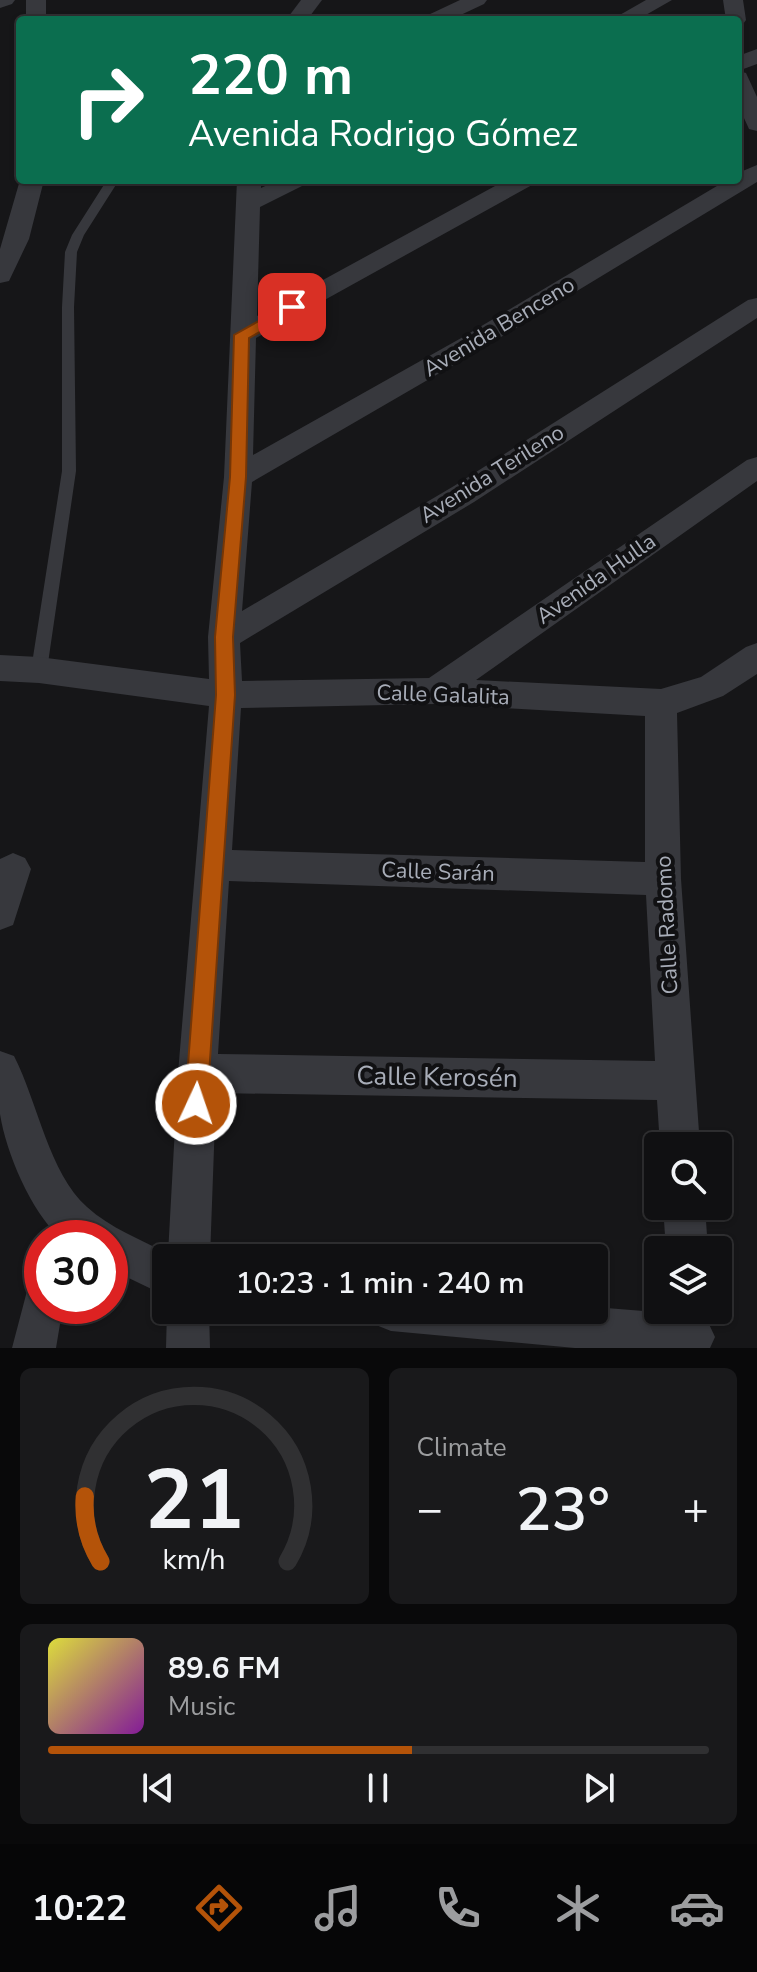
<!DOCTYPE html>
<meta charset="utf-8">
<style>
:root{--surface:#101012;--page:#19191b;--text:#f1f3f6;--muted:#9c9d9f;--line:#303032;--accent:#b45309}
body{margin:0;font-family:"Nunito Sans",sans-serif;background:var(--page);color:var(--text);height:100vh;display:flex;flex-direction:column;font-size:30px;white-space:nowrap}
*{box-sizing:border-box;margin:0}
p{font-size:26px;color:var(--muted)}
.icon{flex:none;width:44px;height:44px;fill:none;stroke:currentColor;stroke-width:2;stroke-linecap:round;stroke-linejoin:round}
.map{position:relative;height:1348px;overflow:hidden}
.drawer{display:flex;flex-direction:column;gap:20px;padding:20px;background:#09090a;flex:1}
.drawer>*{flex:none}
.top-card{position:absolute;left:16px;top:16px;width:726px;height:168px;border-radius:8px;box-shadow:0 2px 6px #0004,0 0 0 2px var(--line);background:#0b6e4f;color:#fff;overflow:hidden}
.buttons{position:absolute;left:644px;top:1132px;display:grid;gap:16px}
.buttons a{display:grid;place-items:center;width:88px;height:88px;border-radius:8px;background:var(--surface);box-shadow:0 2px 6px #0004,0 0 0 2px var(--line);font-size:40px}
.speed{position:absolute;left:24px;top:1220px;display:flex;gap:16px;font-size:40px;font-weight:700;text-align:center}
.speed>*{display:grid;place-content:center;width:104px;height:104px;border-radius:50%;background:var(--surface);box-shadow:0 2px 6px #0004,0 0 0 2px var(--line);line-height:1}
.speed .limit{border:12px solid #d22;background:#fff;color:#111}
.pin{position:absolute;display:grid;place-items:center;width:68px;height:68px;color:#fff;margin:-34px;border-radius:16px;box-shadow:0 4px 12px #0006}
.me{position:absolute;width:88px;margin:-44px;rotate:3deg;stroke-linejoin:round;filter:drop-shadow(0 0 6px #0008)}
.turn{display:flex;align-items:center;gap:28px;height:168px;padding:0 40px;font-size:36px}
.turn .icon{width:104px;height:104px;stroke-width:2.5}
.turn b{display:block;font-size:56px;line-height:68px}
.big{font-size:60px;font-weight:600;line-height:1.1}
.drawer .widget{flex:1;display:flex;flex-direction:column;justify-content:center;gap:12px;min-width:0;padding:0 28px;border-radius:12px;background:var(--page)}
.drawer .dial{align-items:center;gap:0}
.dial svg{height:208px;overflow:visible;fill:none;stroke:var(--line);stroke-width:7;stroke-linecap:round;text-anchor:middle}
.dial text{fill:var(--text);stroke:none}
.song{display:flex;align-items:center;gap:24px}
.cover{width:96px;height:96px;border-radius:12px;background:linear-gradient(135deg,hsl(60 70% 55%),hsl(290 70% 35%))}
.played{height:8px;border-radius:4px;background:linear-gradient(90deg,var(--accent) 55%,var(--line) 55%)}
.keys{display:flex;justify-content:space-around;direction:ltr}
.heat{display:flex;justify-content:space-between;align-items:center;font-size:44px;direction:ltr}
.drawer .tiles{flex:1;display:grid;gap:20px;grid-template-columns:1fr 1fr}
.widget:last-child{grid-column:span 2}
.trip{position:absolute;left:152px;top:1244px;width:456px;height:80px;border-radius:8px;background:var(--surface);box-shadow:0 2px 6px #0004,0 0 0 2px var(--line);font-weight:600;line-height:80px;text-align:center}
.menu{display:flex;height:128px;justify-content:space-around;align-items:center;background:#060607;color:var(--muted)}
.menu .icon{width:56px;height:56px}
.menu .current{color:var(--accent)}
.menu b{font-size:36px;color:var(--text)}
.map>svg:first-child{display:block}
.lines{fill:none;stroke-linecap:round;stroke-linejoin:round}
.lane{fill:#37383d;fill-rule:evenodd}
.street{fill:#37383d;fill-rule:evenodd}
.route{fill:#b45309;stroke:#753606;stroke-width:2}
.labels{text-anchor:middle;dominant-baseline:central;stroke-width:8;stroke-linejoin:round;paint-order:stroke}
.street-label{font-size:22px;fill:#a8adb8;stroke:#111113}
.near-street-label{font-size:26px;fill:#a8adb8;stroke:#111113}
</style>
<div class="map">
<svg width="757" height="1348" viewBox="0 0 757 1348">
<rect width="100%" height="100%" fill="#161618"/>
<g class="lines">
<path class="lane" d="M107 180H119L84 235 77 252 74 307 76 471 47 670 45 675H33L31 670 62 471V307L65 252 72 235Z"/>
<path class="street" d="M0 0H15L12 4 0 8Z
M26 0H46V20H26Z
M301 0H322L307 20H286Z
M460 0H487L484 4 450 20H423L426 16Z
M646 0H672L637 20H611Z
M723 0H743L746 20 743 24 738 26V20H726Z
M757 49V64L738 71 746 73 757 97V131L749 129 738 105V56Z
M757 165V182L481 349 252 482 242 611 454 486 748 300 757 298V318L474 502 240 643 242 681 429 678 747 460 757 457V481L476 680 661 689 701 677 746 647 757 643V674L723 696 677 713 681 879 700 1146H660L657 1100 216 1093 210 1258H166V1296L110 1269V1238H60C31 1211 6 1153 0 1114 0 1094 0 1071 0 1051L14 1056C38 1103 49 1173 87 1207 110 1228 140 1239 168 1254L178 1073 209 706 39 683 0 681V655L39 657 209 679 208 637 224 477 237 180H261V188L278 180H308L304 185 260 207 257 316 506 180H536L532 185 256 338 253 455 463 337 727 180H738V173ZM435 704 645 716V862L232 850 241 708ZM229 881 646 895 655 1061 218 1054Z
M20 180H44L29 239 9 281 0 283V249Z
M13 853 25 858 31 869 13 925 0 930V859Z
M663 1206H705L708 1250H666Z
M42 1285V1306H63L56 1348H12L27 1291Z
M594 1307 693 1315 708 1322 715 1337 710 1348H575L391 1331 376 1325 370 1310H594Z
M167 1310H209L210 1348H166Z"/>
</g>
<path class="route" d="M292 302 300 307 298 311 249 338 246 477 233 637 235 695 207 1104 204 1112 196 1115 188 1112 185 1104 216 695 215 637 230 477 234 335Z"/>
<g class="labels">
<g class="street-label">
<text transform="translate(499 327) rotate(-31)">Avenida Benceno</text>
<text transform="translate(492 474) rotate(-32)">Avenida Terileno</text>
<text transform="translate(596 579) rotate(-35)">Avenida Hulla</text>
<text transform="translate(443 695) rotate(2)">Calle Galalita</text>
<text transform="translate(438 872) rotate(2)">Calle Sarán</text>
<text transform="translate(667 925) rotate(-93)">Calle Radomo</text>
</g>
<g class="near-street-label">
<text transform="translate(437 1077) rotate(1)">Calle Kerosén</text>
</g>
</g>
</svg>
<div class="buttons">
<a><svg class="icon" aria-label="search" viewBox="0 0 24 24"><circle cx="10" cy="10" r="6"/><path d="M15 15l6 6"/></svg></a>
<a><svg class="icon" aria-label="layers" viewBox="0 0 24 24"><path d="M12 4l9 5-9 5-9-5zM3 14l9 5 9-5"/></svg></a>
</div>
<div class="speed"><div class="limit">30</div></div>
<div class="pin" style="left:292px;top:307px;background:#d93025"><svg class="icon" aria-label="arrive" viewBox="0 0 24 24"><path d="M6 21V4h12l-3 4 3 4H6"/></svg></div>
<svg class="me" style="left:196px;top:1104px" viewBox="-20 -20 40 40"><circle r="17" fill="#b45309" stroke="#fff" stroke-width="3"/><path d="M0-11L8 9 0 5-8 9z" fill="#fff"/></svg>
<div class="trip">10:23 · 1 min · 240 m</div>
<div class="top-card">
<div class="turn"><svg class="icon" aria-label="right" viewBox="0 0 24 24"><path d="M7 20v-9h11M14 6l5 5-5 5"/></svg><div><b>220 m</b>Avenida Rodrigo Gómez</div></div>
</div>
</div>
<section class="drawer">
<div class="tiles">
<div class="widget dial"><svg viewBox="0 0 100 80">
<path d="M14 69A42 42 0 1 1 86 69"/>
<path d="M14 69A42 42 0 0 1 8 44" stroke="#b45309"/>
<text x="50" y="56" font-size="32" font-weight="700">21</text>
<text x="50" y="72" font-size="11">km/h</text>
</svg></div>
<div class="widget"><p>Climate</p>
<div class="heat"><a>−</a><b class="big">23°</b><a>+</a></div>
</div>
<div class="widget">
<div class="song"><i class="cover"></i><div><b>89.6 FM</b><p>Music</p></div></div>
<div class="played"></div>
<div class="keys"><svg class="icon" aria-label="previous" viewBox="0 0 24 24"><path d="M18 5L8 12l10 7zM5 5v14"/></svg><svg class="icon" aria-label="pause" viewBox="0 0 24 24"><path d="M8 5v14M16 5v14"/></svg><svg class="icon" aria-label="next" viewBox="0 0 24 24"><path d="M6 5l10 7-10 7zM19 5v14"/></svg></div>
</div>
</div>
</section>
<nav class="menu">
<b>10:22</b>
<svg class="icon current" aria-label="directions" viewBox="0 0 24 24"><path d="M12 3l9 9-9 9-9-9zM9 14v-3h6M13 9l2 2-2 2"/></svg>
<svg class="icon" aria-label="music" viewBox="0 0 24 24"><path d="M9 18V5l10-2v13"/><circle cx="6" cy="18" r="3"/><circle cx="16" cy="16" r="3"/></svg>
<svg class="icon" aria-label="phone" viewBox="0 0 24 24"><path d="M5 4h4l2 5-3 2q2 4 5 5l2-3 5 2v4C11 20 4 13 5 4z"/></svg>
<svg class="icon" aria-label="climate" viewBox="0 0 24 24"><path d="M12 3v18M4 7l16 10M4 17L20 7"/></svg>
<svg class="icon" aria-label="car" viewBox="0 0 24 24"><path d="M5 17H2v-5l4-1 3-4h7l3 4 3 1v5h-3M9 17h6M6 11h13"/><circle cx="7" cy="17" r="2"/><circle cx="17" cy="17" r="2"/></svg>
</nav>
